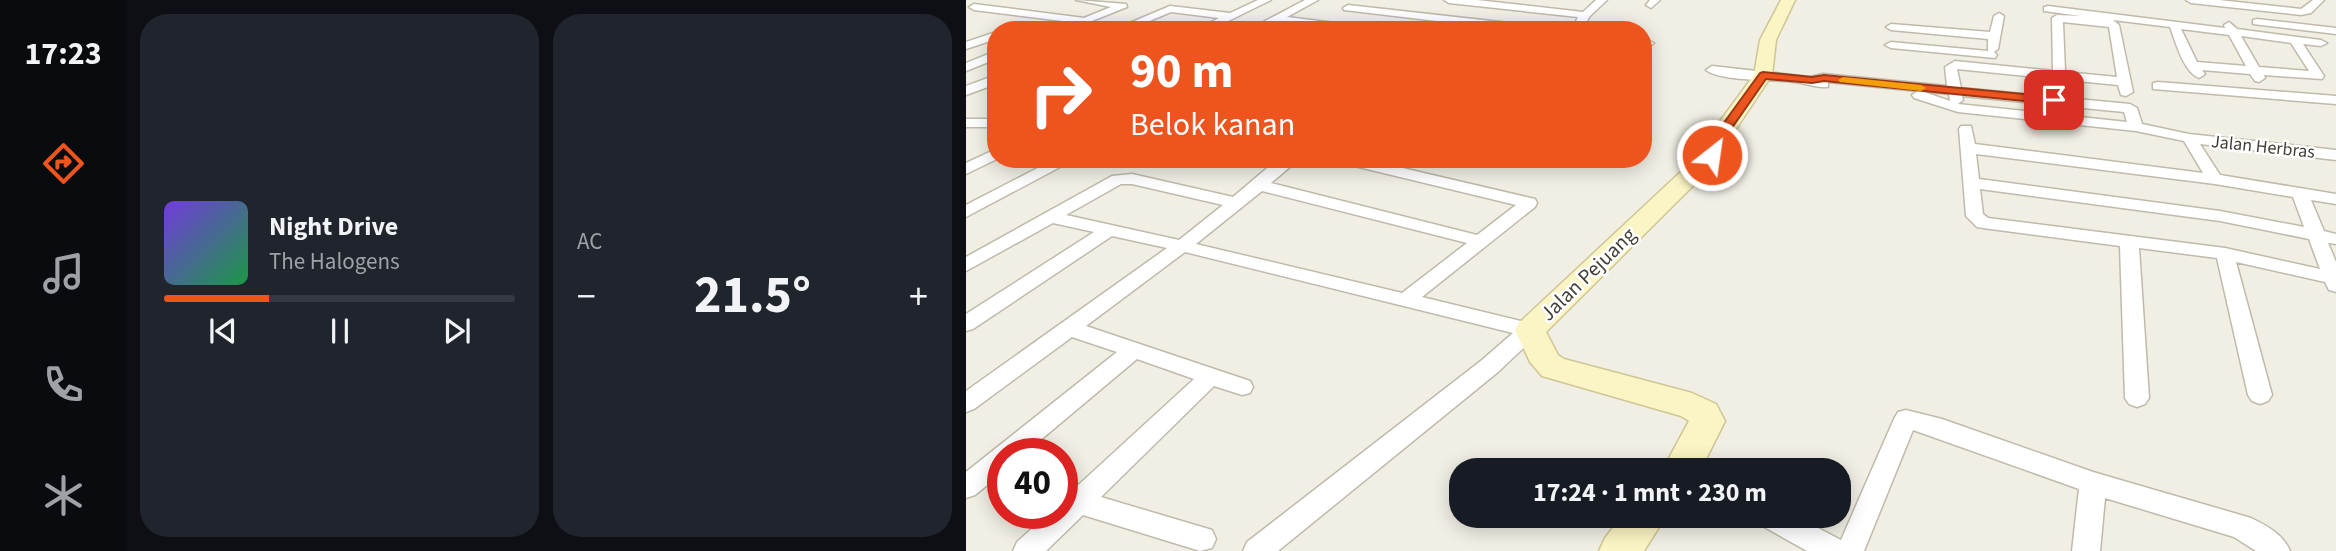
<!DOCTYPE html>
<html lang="id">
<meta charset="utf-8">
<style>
:root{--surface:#171b24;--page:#20242c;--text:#f1f3f6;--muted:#9ea1a6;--line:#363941;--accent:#ee551e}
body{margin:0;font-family:"Source Sans 3",sans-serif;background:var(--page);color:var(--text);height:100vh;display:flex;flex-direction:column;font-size:26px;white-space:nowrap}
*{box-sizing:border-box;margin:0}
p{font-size:23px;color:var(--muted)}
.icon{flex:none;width:38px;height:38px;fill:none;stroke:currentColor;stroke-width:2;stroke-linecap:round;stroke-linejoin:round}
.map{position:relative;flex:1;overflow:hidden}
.sheet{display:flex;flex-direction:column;gap:14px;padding:14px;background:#0d0f14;width:840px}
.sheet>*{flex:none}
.banner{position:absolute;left:21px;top:21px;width:665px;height:147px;border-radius:28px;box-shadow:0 4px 18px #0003;background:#ee551e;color:#fff;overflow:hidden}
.speed{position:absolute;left:21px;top:438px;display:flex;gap:14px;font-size:35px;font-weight:700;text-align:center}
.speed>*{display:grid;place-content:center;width:91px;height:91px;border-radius:50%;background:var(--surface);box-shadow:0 4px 18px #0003;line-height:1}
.speed .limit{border:10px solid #d22;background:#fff;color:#111}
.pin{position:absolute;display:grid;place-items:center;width:60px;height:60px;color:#fff;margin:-30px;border-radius:14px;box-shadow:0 4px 10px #0006}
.me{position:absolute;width:77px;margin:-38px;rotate:30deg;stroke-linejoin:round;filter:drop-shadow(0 0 5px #0008)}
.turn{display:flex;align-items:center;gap:24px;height:147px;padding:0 28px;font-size:32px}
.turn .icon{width:91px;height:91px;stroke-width:2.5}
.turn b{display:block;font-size:49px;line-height:60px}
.big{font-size:52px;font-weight:700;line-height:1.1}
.sheet .card{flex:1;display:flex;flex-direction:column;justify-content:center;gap:10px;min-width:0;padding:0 24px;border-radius:28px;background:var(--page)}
.song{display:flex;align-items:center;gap:21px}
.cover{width:84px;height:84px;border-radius:10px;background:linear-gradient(135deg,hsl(260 70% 55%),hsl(140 70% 35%))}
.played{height:7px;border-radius:4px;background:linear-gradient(90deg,var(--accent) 30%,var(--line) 30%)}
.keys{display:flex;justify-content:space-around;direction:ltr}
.heat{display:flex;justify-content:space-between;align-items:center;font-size:38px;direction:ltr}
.sheet .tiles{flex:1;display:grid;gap:14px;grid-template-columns:repeat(2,1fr)}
.trip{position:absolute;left:483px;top:458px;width:402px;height:70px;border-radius:28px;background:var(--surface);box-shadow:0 4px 18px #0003;font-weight:700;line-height:70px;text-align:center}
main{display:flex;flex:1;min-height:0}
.dock{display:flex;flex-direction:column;width:126px;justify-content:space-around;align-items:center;background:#090b0e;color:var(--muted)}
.dock .icon{width:49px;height:49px}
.dock .active{color:var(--accent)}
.dock b{font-size:32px;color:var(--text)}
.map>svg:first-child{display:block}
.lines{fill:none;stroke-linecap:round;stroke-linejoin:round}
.street-casing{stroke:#bfbaaa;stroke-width:3}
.secondary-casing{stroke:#cfc696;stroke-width:3}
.street{fill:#fff;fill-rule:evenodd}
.secondary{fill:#fbf4c4;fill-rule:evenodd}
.route{fill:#ee551e;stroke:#9b3714;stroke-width:2}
.slow{fill:#f59e0b}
.labels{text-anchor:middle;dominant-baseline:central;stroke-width:5;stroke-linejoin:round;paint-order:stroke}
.far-street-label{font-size:18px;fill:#433f34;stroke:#fff}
.street-label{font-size:21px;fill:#433f34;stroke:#fff}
</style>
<main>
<nav class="dock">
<b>17:23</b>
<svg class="icon active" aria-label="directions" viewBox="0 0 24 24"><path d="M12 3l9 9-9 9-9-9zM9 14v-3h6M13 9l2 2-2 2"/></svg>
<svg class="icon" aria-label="music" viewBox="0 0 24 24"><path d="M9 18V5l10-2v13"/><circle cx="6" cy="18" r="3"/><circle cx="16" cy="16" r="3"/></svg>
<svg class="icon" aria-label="phone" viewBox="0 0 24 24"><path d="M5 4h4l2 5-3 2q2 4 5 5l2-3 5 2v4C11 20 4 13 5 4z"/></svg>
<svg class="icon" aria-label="climate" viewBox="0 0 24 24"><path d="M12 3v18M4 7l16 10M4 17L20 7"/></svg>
</nav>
<section class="sheet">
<div class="tiles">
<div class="card">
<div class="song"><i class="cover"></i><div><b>Night Drive</b><p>The Halogens</p></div></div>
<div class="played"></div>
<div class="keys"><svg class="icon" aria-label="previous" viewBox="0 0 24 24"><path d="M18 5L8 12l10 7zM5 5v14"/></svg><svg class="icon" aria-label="pause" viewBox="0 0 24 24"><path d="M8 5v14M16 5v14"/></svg><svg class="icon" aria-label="next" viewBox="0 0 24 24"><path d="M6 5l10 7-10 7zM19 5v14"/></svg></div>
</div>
<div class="card"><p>AC</p>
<div class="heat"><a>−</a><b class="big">21.5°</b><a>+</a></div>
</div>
</div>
</section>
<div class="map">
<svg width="1370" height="551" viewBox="0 0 1370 551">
<rect width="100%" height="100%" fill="#f1efe4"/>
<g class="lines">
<g class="street-casing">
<path id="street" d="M110 0 160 4 161 7 108 28 103 25 105 22 8 10 3 7 8 4 118 18 145 7Z
M292 0H305L244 30H230L253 18 205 12 181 22 224 30 169 27 147 30 204 6 264 13Z
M339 0H352L321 17 401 27 406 30H371L310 23 296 30H282Z
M478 0H511L617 12 630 0H641L623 17 617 30H606L612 17 483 3Z
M684 0H694L685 8 680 5Z
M1220 0H1253L1335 9 1347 0H1358L1345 13 1335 15 1225 3Z
M382 5 579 27 584 30H547L378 10 377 8Z
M1082 6 1259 28 1258 25 1263 22 1271 29 1355 40 1361 43 1355 46 1337 44 1358 76 1356 79 1298 75 1299 78 1293 82 1289 81 1284 74 1236 70 1239 74 1233 78C1217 71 1210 43 1204 27L1147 20 1153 25 1167 92 1160 96 1155 95 1152 85 991 69 995 88 1164 104 1171 108 1176 124 1223 134 1370 150V160L1234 144 1254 175 1370 194V204L1345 200 1358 231 1370 234V244L1362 243 1370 262V292L1363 290 1359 282 1270 262 1306 395 1302 401 1294 404 1286 401 1282 395 1251 258 1173 248 1183 398 1179 404 1171 407 1163 404 1159 398 1154 246 1017 228 1011 227 1000 216 993 129 995 126H1005L1009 144 1237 173 1218 141 1170 131 992 112 948 98 946 95 952 91 862 82V87C851 88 839 83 828 82 807 79 756 82 740 70L746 66 844 77 857 74 981 86 979 67 989 61 1087 71 1086 18 1091 15 1115 16 1078 11V7ZM1097 22 1143 27 1151 77 1099 72ZM1215 29 1263 35 1280 66 1231 62ZM1275 36 1325 43 1343 71 1293 67ZM955 91 983 94 984 101 958 92ZM996 96 1158 112 1161 122 992 104 997 100ZM1010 154 1249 184 1327 197 1338 227 1254 211 1013 179ZM1014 189 1254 221 1343 239 1354 269 1259 248 1022 218 1017 214Z
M1033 13 1038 16 1032 49 1028 52 1031 55 1029 58 925 48 919 45 925 42 1022 51V39L925 30 920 27 925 24 1024 32 1028 16Z
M1291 19 1370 28V34L1287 24V20Z
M30 32V39L0 49V42Z
M677 38 688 43 677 53Z
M30 51V59L0 71V63Z
M30 75V84L0 95V86Z
M1192 82 1370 96V104L1187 89V83Z
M0 119H30V127H0Z
M30 149 31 159 0 174V163Z
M89 159H109L0 217V205Z
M312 159 332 160 305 183 511 235 550 205 372 162 369 159H398L569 199 571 203 569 207 456 297 571 325 575 330 571 335 532 372 312 551H277L281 542 516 360 547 333 219 252 120 326 284 381 287 387 284 393 276 395 248 386 135 497 246 530 250 539 246 548 234 551 117 515 80 551H47L51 542 83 513H96V500L228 379 171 359 59 453H37V472L9 495 0 498V472L151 352 106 337 8 409 0 412V391L201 248 146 236 7 329 0 331V314L128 232 87 223 0 271V257L146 176 166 174 267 197ZM155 184H166L257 205 213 240 100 215ZM296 191 501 243 436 293 230 244Z
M940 410 976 419 1127 472 1285 518C1301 526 1317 534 1324 551H1290L1268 537 1139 498 1134 551H1106L1113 489 947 430 898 551H841L793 524 789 516H829L875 540 928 419 932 412Z"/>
</g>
<g class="secondary-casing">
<path id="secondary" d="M815 0H829L810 40 806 75 766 135 753 160 580 332 592 355 598 359 726 393 750 404 759 421 734 471H696L723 421 715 416 576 376 564 362 549 330 553 323 736 152 744 135 788 75 794 40Z
M656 516H700L678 551H633L639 538Z"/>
</g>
<use href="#street" class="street"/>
<use href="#secondary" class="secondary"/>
</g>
<path class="route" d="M797 72 846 77 858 75 1088 97 1094 100 1088 104 858 81 846 83 800 79 761 135 750 157H741L739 155 749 135 794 73Z"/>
<path class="slow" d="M877 77 955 85 960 88 955 91 874 82 872 80Z"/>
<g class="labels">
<g class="far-street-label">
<text transform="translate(1297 147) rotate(6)">Jalan Herbras</text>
</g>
<g class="street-label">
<text transform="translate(622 274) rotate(-44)">Jalan Pejuang</text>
</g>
</g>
</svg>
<div class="speed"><div class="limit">40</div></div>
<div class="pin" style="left:1088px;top:100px;background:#d93025"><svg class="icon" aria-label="arrive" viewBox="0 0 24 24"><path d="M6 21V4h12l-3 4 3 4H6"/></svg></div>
<svg class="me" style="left:746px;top:155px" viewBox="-20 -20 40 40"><circle r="17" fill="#ee551e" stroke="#fff" stroke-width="3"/><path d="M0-11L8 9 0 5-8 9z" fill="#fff"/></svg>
<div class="trip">17:24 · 1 mnt · 230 m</div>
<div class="banner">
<div class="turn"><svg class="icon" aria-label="right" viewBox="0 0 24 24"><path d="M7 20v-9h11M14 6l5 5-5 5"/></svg><div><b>90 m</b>Belok kanan</div></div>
</div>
</div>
</main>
